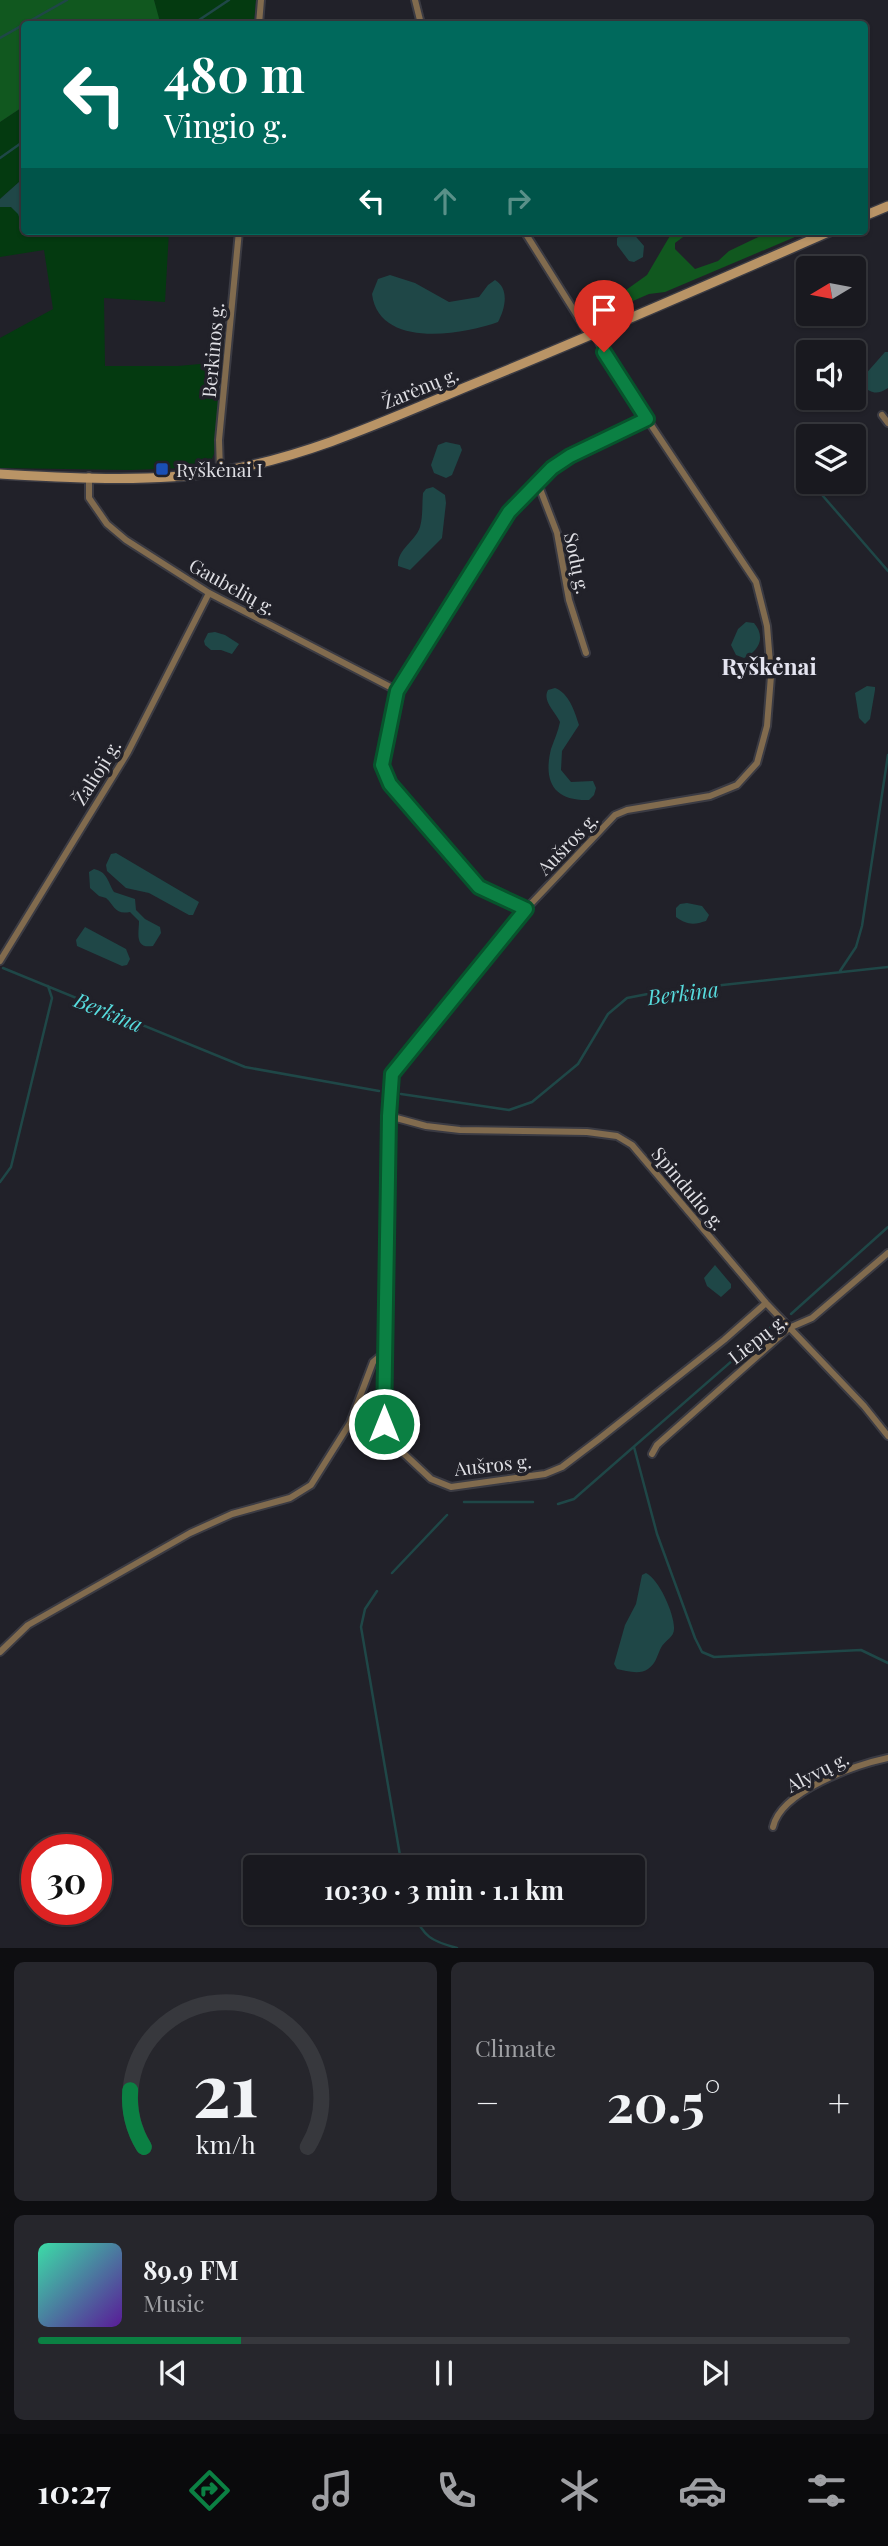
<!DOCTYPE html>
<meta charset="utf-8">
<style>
:root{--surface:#19191f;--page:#26262c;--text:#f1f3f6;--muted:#9fa0a4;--line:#37383d;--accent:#0b8043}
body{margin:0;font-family:"Playfair Display",serif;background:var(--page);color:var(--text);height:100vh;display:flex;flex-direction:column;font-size:26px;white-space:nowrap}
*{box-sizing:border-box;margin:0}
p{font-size:23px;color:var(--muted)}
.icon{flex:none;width:38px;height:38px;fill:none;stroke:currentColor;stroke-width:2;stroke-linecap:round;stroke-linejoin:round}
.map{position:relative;height:1948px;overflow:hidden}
.details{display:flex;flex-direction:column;gap:14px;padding:14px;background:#0e0e11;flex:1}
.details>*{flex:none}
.top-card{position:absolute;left:21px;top:21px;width:847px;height:214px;border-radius:7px;box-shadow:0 2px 5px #0004,0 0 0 2px var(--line);background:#00695c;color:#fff;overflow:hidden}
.needle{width:46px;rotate:260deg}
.controls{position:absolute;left:796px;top:256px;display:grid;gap:14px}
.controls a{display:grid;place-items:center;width:70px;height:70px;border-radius:7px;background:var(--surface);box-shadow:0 2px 5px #0004,0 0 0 2px var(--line);font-size:35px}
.speed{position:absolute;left:21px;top:1834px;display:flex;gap:14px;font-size:35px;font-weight:700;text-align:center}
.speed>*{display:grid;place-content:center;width:91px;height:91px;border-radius:50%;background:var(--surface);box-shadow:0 2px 5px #0004,0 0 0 2px var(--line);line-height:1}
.speed .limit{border:10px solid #d22;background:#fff;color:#111}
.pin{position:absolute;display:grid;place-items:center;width:60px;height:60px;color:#fff;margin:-72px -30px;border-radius:50% 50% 50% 0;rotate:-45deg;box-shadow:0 0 7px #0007}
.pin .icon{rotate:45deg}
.me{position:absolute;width:77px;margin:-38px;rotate:0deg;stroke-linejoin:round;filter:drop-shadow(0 0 5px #0008)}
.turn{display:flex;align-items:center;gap:24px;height:147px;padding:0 28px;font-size:32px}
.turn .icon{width:91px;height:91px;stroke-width:2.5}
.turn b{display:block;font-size:49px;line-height:60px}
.lanes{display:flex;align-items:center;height:66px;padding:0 28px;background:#0003;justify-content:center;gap:35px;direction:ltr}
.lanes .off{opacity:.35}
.big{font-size:52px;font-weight:700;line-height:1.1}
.details .tile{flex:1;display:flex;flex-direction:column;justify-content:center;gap:10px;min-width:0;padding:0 24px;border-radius:10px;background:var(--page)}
.details .dial{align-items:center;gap:0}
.dial svg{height:182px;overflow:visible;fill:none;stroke:var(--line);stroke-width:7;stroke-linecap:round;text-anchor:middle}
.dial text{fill:var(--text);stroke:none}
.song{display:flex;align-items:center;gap:21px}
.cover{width:84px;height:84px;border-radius:10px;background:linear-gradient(135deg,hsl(160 70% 55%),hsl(270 70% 35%))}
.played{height:7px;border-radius:4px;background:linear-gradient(90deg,var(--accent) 25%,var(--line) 25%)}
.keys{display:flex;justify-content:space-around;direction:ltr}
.heat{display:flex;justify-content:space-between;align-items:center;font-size:38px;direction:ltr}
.details .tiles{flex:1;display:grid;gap:14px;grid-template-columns:1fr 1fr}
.tile:last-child{grid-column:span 2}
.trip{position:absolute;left:243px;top:1855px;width:402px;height:70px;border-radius:7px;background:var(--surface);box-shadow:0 2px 5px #0004,0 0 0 2px var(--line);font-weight:700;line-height:70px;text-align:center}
.tabs{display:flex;height:112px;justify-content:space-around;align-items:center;background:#0a0a0c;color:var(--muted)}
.tabs .icon{width:49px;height:49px}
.tabs .current{color:var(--accent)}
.tabs b{font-size:32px;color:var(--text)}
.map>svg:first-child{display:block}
.green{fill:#043a10}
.forest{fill:#11581f}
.water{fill:#1f4747}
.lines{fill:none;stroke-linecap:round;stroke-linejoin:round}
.stream{stroke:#1f4747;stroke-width:2.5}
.street-casing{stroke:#3b3b43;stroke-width:10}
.secondary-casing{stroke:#3b3b43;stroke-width:12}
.street{stroke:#816b4e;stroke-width:6}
.secondary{stroke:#b99466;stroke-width:9}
.route-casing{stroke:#07532c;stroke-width:18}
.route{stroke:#0b8043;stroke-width:12}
.transit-dot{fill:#1a4fb4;stroke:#212129;stroke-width:2.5}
.labels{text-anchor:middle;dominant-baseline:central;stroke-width:7;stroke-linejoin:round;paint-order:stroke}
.street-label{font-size:19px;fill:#dedee3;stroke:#212129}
.poi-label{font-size:19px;fill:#dedee3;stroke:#212129;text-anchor:start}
.water-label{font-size:21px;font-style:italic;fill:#57dbdd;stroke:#212129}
.quarter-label{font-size:23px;font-weight:bold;fill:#e3e3ef;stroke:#212129}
</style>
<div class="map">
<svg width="888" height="1948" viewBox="0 0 888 1948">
<rect width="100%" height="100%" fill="#212129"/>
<path class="green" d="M154 0H256L254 24H155L159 22Z
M24 106V182H19L0 199V122Z
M6 205C17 208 24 220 25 231L41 233 45 231H169L165 302 104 298 105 366H178L222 362 214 454 211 461 182 468 130 470 0 468V338L53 309 44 250 0 257V207Z"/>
<path class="forest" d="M0 0H154L160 22 155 24H24V106L0 122Z
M669 231H691L675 243V249L695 269 718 261 729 251 771 231H809L665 292 649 294 591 319 582 314 612 300 647 275 671 234Z"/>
<path class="water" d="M19 182H24V231L18 214 11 207H0V199Z
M631 231 644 246 643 257 634 262 629 261 617 245V238L625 232Z
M390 275 415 283 449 302 479 297 488 285 495 280C510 289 505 309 498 322 462 335 379 349 372 294L378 279Z
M885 352H888V388C877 395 872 394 862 385L863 377Z
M446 442 460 445 462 450 452 475 446 478 434 473 431 465 438 445Z
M433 487 445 495 446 503 442 538 410 570 398 566C397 549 415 542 420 527 423 517 422 504 423 493L426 489Z
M746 622 754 623C766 637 759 651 744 658L736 655 731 645 738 629Z
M215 632 225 635 239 644 232 654 221 650H211L205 645 204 641 208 633Z
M867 686 875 687V690L870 719 865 724 859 718 855 693Z
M555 688C569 693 575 712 579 725L562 751 561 770 571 782 593 781 596 788 594 795 589 800C554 801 543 782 551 749 554 740 558 732 560 722 555 711 542 701 548 690Z
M116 853 199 902 193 915H189L149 893 126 888 107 871 106 865 111 854Z
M94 869C108 872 108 883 114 892L135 899 136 910 145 919 160 927 161 933 153 946C134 949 139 933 139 921L130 912C115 915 115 906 106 898L99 896 90 888 89 872Z
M687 903 702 906 709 915 706 921C694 925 687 925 676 917V908L680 904Z
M85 927 126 949 130 959 127 965 122 966 77 946 76 940Z
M715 1265 731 1284V1288L721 1297 707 1286 704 1278Z
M646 1573C659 1579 675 1615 674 1629 674 1637 666 1640 662 1646 657 1654 657 1663 648 1669 640 1675 626 1671 617 1669L614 1664 625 1625 636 1604 642 1575Z"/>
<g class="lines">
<path class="stream" d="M193 24 229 0
M0 38 67 0
M0 158 24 141
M802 473 808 480
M810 481 888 571
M3 968 245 1067 379 1091
M840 971 856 947 862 926 888 755
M401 1094 509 1110 532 1102 578 1064 608 1014 627 998 658 992 888 967
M0 1182 11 1167 52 998 48 986
M791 1314 888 1227
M634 1447 657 1534 695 1638 702 1652 714 1657 861 1650 888 1663
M464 1502H533
M558 1504 574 1499 773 1325
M392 1573 447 1515
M377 1591 365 1609 361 1627 402 1867
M413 1913C424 1937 431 1941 457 1948"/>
<g class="street-casing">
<path id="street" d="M415 0 421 24
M259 24 261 0
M524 231 590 336
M595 334 604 352 645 416 756 582 767 626 771 676 767 726 757 763 737 785 710 796 627 810 615 815 526 909 392 1074 389 1116 384 1424 400 1450 431 1479 451 1487 545 1474 562 1467 599 1439 724 1340 766 1303
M882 415 888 423
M220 471 219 440 239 231
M89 476V498L107 524 126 540 209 593 396 690
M537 481 557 533 569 600 586 653
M526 909 479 887 390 784 382 766 396 690 509 512 552 468 570 456 647 419
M0 961 128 752 209 593
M389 1116 426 1126 460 1130 587 1132 617 1136 632 1145 766 1303 864 1406 888 1436
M652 1454 657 1445 780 1336 789 1328 812 1318 888 1253
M0 1652 28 1625 190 1533 232 1514 290 1498 311 1485 350 1423 373 1362 384 1353
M773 1827C781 1791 855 1765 888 1758"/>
</g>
<g class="secondary-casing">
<path id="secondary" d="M864 216 888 206
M0 474C72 478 151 483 222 471 307 457 387 420 466 387 589 337 710 284 831 231"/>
</g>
<use href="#street" class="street"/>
<use href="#secondary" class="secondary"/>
</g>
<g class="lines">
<g class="route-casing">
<path id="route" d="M384 1424 389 1116 392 1074 526 909 479 887 390 784 382 765 397 691 509 512 552 468 570 456 647 419 604 352"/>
</g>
<use href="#route" class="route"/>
</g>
<rect class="transit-dot" x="155" y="462" width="14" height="14" rx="3.5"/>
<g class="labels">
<g class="street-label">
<text transform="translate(212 350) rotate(-85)">Berkinos g.</text>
<text transform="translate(420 387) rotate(-22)">Žarėnų g.</text>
<text transform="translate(578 563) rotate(78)">Sodų g.</text>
<text transform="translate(233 586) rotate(29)">Gaubelių g.</text>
<text transform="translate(96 772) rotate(-58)">Žalioji g.</text>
<text transform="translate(567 843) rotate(-46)">Aušros g.</text>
<text transform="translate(689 1188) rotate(50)">Spindulio g.</text>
<text transform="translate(757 1338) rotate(-38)">Liepų g.</text>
<text transform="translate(493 1464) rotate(-6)">Aušros g.</text>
<text transform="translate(817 1771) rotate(-27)">Alyvų g.</text>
</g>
<g class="poi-label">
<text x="176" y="469">Ryškėnai I</text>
</g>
<g class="water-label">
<text transform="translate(683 992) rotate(-7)">Berkina</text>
<text transform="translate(109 1011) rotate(22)">Berkina</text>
</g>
<g class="quarter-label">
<text x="769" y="665">Ryškėnai</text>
</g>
</g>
</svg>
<div class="controls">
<a><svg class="needle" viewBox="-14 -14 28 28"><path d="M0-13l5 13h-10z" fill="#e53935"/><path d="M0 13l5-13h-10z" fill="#9fa0a4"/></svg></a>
<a><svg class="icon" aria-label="sound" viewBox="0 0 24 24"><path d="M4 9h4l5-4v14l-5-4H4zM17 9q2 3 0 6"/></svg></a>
<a><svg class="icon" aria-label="layers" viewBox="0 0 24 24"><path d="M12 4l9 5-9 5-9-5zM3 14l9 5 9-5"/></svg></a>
</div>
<div class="speed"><div class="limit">30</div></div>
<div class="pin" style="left:604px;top:352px;background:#d93025"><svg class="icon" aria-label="arrive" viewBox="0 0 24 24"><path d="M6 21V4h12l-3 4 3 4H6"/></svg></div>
<svg class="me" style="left:384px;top:1424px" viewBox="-20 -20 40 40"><circle r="17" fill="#0b8043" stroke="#fff" stroke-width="3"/><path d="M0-11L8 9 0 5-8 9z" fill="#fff"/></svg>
<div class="trip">10:30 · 3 min · 1.1 km</div>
<div class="top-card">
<div class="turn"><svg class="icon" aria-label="left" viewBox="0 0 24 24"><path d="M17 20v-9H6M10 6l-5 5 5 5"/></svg><div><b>480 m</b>Vingio g.</div></div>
<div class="lanes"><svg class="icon" aria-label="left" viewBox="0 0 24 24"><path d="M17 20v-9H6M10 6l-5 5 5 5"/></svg><svg class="icon off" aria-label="ahead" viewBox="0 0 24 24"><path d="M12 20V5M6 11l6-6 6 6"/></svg><svg class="icon off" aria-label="right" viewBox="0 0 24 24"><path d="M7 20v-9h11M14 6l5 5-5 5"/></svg></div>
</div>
</div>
<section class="details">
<div class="tiles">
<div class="tile dial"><svg viewBox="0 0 100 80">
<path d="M14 69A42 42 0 1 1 86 69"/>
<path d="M14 69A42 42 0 0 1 8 44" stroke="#0b8043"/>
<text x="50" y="56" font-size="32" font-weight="700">21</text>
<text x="50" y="72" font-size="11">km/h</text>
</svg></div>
<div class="tile"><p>Climate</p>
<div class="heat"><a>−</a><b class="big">20.5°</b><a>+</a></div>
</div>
<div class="tile">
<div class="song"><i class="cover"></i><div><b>89.9 FM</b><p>Music</p></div></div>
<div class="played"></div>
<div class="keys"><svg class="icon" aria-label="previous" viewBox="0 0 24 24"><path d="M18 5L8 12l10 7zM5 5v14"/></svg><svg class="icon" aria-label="pause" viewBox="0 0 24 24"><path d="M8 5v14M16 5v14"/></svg><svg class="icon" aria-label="next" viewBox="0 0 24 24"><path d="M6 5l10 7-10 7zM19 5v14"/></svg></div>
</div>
</div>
</section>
<nav class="tabs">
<b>10:27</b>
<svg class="icon current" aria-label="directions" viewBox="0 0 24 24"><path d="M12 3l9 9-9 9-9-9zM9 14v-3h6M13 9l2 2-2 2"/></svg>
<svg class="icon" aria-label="music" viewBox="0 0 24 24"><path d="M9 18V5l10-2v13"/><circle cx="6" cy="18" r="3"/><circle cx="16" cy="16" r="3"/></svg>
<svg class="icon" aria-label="phone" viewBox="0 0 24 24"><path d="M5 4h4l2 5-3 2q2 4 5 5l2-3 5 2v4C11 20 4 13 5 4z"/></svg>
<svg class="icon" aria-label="climate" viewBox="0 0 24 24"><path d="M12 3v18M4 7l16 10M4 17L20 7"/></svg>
<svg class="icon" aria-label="car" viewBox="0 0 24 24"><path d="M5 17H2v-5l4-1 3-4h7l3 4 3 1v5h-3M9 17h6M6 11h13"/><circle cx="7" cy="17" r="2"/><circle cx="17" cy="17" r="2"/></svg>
<svg class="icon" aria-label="filters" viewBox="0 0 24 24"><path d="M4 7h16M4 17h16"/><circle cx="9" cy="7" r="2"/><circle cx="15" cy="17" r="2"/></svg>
</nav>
